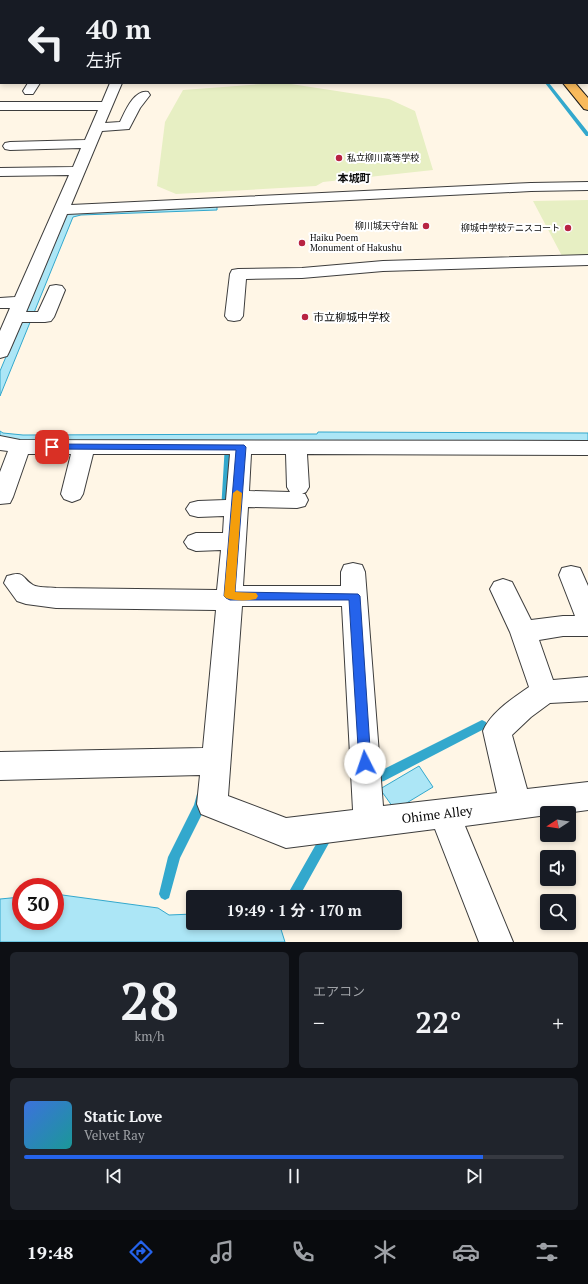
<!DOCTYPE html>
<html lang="ja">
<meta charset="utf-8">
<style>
:root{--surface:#171b24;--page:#20242c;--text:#f1f3f6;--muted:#9ea1a6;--line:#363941;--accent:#2563eb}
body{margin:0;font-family:"PT Serif","Noto Sans JP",serif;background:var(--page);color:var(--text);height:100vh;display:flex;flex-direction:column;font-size:15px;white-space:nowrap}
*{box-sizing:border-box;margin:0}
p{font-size:13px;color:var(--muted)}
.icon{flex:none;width:22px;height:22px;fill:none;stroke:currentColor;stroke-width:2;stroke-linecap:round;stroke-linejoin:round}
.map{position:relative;height:942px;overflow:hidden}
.side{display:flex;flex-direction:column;gap:10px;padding:10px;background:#0d0f14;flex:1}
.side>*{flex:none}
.top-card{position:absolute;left:0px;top:0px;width:588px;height:84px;box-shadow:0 2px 6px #0003;background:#171b24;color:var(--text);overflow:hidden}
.needle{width:26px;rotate:258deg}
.controls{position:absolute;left:540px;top:806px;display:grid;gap:8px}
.controls a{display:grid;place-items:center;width:36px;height:36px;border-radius:4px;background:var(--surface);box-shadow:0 2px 6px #0003;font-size:20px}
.speed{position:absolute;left:12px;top:878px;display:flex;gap:8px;font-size:20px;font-weight:700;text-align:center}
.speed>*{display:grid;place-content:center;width:52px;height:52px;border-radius:50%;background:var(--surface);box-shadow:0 2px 6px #0003;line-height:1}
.speed .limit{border:6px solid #d22;background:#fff;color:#111}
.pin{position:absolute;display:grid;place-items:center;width:34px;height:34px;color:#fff;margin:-17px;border-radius:8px;box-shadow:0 2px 6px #0006}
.me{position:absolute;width:44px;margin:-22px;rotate:356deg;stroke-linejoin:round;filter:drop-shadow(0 0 3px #0008)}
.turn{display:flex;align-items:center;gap:14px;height:84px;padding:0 20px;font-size:18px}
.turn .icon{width:52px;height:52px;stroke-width:2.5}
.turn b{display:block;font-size:28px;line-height:34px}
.big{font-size:30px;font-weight:700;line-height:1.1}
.side .tile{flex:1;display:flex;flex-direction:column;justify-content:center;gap:6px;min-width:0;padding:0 14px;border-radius:6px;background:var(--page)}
.side .dial{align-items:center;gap:0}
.dial b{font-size:52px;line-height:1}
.song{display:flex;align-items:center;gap:12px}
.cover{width:48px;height:48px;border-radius:6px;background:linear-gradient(135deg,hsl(220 70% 55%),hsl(180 70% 35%))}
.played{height:4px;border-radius:2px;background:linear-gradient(90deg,var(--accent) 85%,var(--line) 85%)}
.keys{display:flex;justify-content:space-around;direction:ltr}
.heat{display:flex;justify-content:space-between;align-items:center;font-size:22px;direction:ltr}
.side .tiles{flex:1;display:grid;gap:10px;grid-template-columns:1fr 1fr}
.tile:last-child{grid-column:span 2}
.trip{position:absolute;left:186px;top:890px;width:216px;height:40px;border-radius:4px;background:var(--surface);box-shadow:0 2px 6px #0003;font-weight:700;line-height:40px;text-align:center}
.tab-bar{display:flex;height:64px;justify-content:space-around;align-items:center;background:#090b0e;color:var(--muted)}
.tab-bar .icon{width:28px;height:28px}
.tab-bar .current{color:var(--accent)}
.tab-bar b{font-size:18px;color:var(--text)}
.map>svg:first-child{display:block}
.pitch{fill:#e7efc3}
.water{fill:#ace6f6;stroke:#33a8cd}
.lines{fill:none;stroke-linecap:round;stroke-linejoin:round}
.stream{fill:#33a8cd;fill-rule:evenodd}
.minor-casing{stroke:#3d3d3d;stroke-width:2}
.major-casing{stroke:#1b1b1b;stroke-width:2}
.minor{fill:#fff;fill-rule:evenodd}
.major{fill:#f9ba5c;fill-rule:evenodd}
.route{fill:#2563eb;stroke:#184099}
.slow{fill:#f59e0b}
.poi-dot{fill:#b82342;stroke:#fff;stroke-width:1.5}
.labels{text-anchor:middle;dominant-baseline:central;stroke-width:4;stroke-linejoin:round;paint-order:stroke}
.far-poi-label{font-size:9px;fill:#0a0a0a;stroke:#fff;text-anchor:start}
.far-quarter-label{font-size:11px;font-weight:bold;fill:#0a0a0a;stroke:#fff}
.poi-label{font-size:11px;fill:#0a0a0a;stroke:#fff;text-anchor:start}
.near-street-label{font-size:13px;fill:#0a0a0a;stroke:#fff}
</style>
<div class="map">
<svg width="588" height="942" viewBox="0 0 588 942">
<rect width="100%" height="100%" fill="#fff6e6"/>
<path class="pitch" d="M262 84H291L389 99 415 111 433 170 323 182 316 186 176 194 157 186 165 122 183 90Z
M588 200V255L562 256 533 201Z"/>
<path class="water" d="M217 205V210L81 215 73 217 0 396V371L67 212Z
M0 431 3 433 23 435 317 434 318 432 588 433V443L14 441 0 440Z
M419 766 433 787 395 810 380 789Z
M55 894 158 908 169 915 193 914V923H279L285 942H0V899L21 897V921H55Z"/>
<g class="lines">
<path class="stream" d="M545 83H549L588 132V136H586Z
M229 441 233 444 229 511 225 514 221 511 225 444Z
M482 720 486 722 487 725 486 728 384 781 380 782 376 781 375 777 376 773Z
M201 793 205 794 207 798 206 806 180 858 169 898 165 900 161 898 159 894 168 857 194 805 197 794Z
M323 837 327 839 329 843 299 897H286L319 839Z"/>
<g class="minor-casing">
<path id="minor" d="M0 48H1V54H0Z
M587 60H588V66H587Z
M28 83H40L33 94H25L23 91Z
M110 83H122L105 123 120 122C125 112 134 89 148 92L150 95 140 108 129 129 102 131 71 205 531 183 588 182V190L531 191 67 214 26 312H38L50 286 56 285 62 286 65 290 54 317 51 321 45 322H22L9 352 7 356 0 358V331L10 308H0V298L15 297 69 175 0 176V168L73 167 81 148 10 150 5 149 3 146 5 143 10 142 85 140 98 110H0V102H102Z
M588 255V265L383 271 302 278 246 279 243 316 240 320 234 321 228 320 225 316 230 274 232 270 238 269 302 268 383 261Z
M0 436 20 440 588 441V455L307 454 309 487 306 492 302 494H305L308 500 305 506 297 508 248 507 243 586H341V572L344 565 353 563 362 565 365 572 383 806 497 793 483 731C491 712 512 699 529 687L510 632 490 589 494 582 503 579 512 582 531 620 563 616H575L559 575 562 568 571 566 580 568 588 586V636H563L539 640 553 680 588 677V701L550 703 531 717 512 735 527 789 588 782V810L566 813H547V815L465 826 513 942H479L435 829 286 848 201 814 197 804 200 775 0 780V752L203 748 216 610 56 608 26 604 17 601 4 583 7 576C26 570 21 578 33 585 38 588 50 587 56 588L217 590 221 550 196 551 188 548 184 542 188 536 196 533H223L224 516 198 517 190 515 186 509 190 503 198 501 226 500 230 454H93L83 494 80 499 72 502 64 499 61 494 71 454H28L13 497 10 503 0 504V472L8 451 0 450ZM251 454H286L287 487 290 492 249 491ZM242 606H342L353 810 286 818 228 796Z"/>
</g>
<g class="major-casing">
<path id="major" d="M498 0H508V1H498Z
M587 4H588V10H587Z
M0 22H1V28H0Z
M563 83H575L588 98V110L584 109Z"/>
</g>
<use href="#minor" class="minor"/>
<use href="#major" class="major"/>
</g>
<path class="route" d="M52 444 244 445 246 447 235 592 358 594 360 596 371 763 370 767 365 768 361 767 359 763 349 600H230L226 598 224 596 236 450 49 449 48 447 49 445Z"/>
<path class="slow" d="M237 490 242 493 235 592 256 593 258 596 256 599C248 601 234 601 226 598L224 596 233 493Z"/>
<g class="poi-dot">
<circle cx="339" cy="158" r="4"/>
<circle cx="426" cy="226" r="4"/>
<circle cx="568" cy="228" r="4"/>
<circle cx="302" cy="243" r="4"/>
<circle cx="305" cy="317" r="4"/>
</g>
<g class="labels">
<g class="far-poi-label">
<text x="347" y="158">私立柳川高等学校</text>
<text x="418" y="226" text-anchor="end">柳川城天守台阯</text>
<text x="560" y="228" text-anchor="end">柳城中学校テニスコート</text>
<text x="310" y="238">Haiku Poem<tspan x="310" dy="10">Monument of Hakushu</tspan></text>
</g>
<g class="far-quarter-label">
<text x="354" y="178">本城町</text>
</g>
<g class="poi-label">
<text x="313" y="317">市立柳城中学校</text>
</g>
<g class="near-street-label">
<text transform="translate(437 814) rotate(-7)">Ohime Alley</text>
</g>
</g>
</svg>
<div class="controls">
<a><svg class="needle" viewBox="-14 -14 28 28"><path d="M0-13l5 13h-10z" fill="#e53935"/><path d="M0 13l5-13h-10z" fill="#9ea1a6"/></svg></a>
<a><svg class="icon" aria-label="sound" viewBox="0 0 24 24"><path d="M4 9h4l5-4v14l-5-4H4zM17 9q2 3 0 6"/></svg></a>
<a><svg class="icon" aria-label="search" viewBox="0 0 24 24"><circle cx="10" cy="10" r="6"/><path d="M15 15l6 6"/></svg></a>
</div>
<div class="speed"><div class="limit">30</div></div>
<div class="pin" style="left:52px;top:447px;background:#d93025"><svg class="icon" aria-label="arrive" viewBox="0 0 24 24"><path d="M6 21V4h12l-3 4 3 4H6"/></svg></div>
<svg class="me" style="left:365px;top:763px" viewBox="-20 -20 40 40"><circle r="19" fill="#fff"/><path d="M0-13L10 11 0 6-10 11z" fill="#2563eb"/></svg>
<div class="trip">19:49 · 1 分 · 170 m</div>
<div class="top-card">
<div class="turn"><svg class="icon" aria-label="left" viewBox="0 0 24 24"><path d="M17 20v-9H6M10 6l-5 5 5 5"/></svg><div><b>40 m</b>左折</div></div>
</div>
</div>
<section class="side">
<div class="tiles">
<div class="tile dial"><b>28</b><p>km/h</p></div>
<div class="tile"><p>エアコン</p>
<div class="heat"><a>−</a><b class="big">22°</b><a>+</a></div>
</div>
<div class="tile">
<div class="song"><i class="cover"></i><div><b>Static Love</b><p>Velvet Ray</p></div></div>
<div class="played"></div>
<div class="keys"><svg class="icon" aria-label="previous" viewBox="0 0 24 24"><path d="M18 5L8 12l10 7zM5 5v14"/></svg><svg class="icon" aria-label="pause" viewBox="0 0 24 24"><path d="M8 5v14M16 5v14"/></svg><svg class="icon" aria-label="next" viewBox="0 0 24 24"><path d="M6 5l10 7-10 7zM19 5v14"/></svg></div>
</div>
</div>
</section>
<nav class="tab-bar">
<b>19:48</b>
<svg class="icon current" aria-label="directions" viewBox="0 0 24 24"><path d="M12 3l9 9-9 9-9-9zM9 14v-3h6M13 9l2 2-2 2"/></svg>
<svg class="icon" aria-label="music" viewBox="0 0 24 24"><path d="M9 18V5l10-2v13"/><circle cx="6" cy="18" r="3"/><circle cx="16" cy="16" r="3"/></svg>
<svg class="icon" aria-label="phone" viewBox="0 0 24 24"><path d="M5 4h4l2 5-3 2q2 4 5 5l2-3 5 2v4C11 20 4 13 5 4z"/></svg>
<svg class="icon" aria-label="climate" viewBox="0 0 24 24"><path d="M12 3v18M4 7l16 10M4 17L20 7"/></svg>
<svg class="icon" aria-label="car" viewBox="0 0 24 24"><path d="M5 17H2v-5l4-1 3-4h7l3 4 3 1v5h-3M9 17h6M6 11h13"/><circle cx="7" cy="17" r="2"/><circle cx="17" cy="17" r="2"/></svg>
<svg class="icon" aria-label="filters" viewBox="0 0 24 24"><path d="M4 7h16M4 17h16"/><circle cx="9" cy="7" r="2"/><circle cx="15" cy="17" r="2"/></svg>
</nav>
